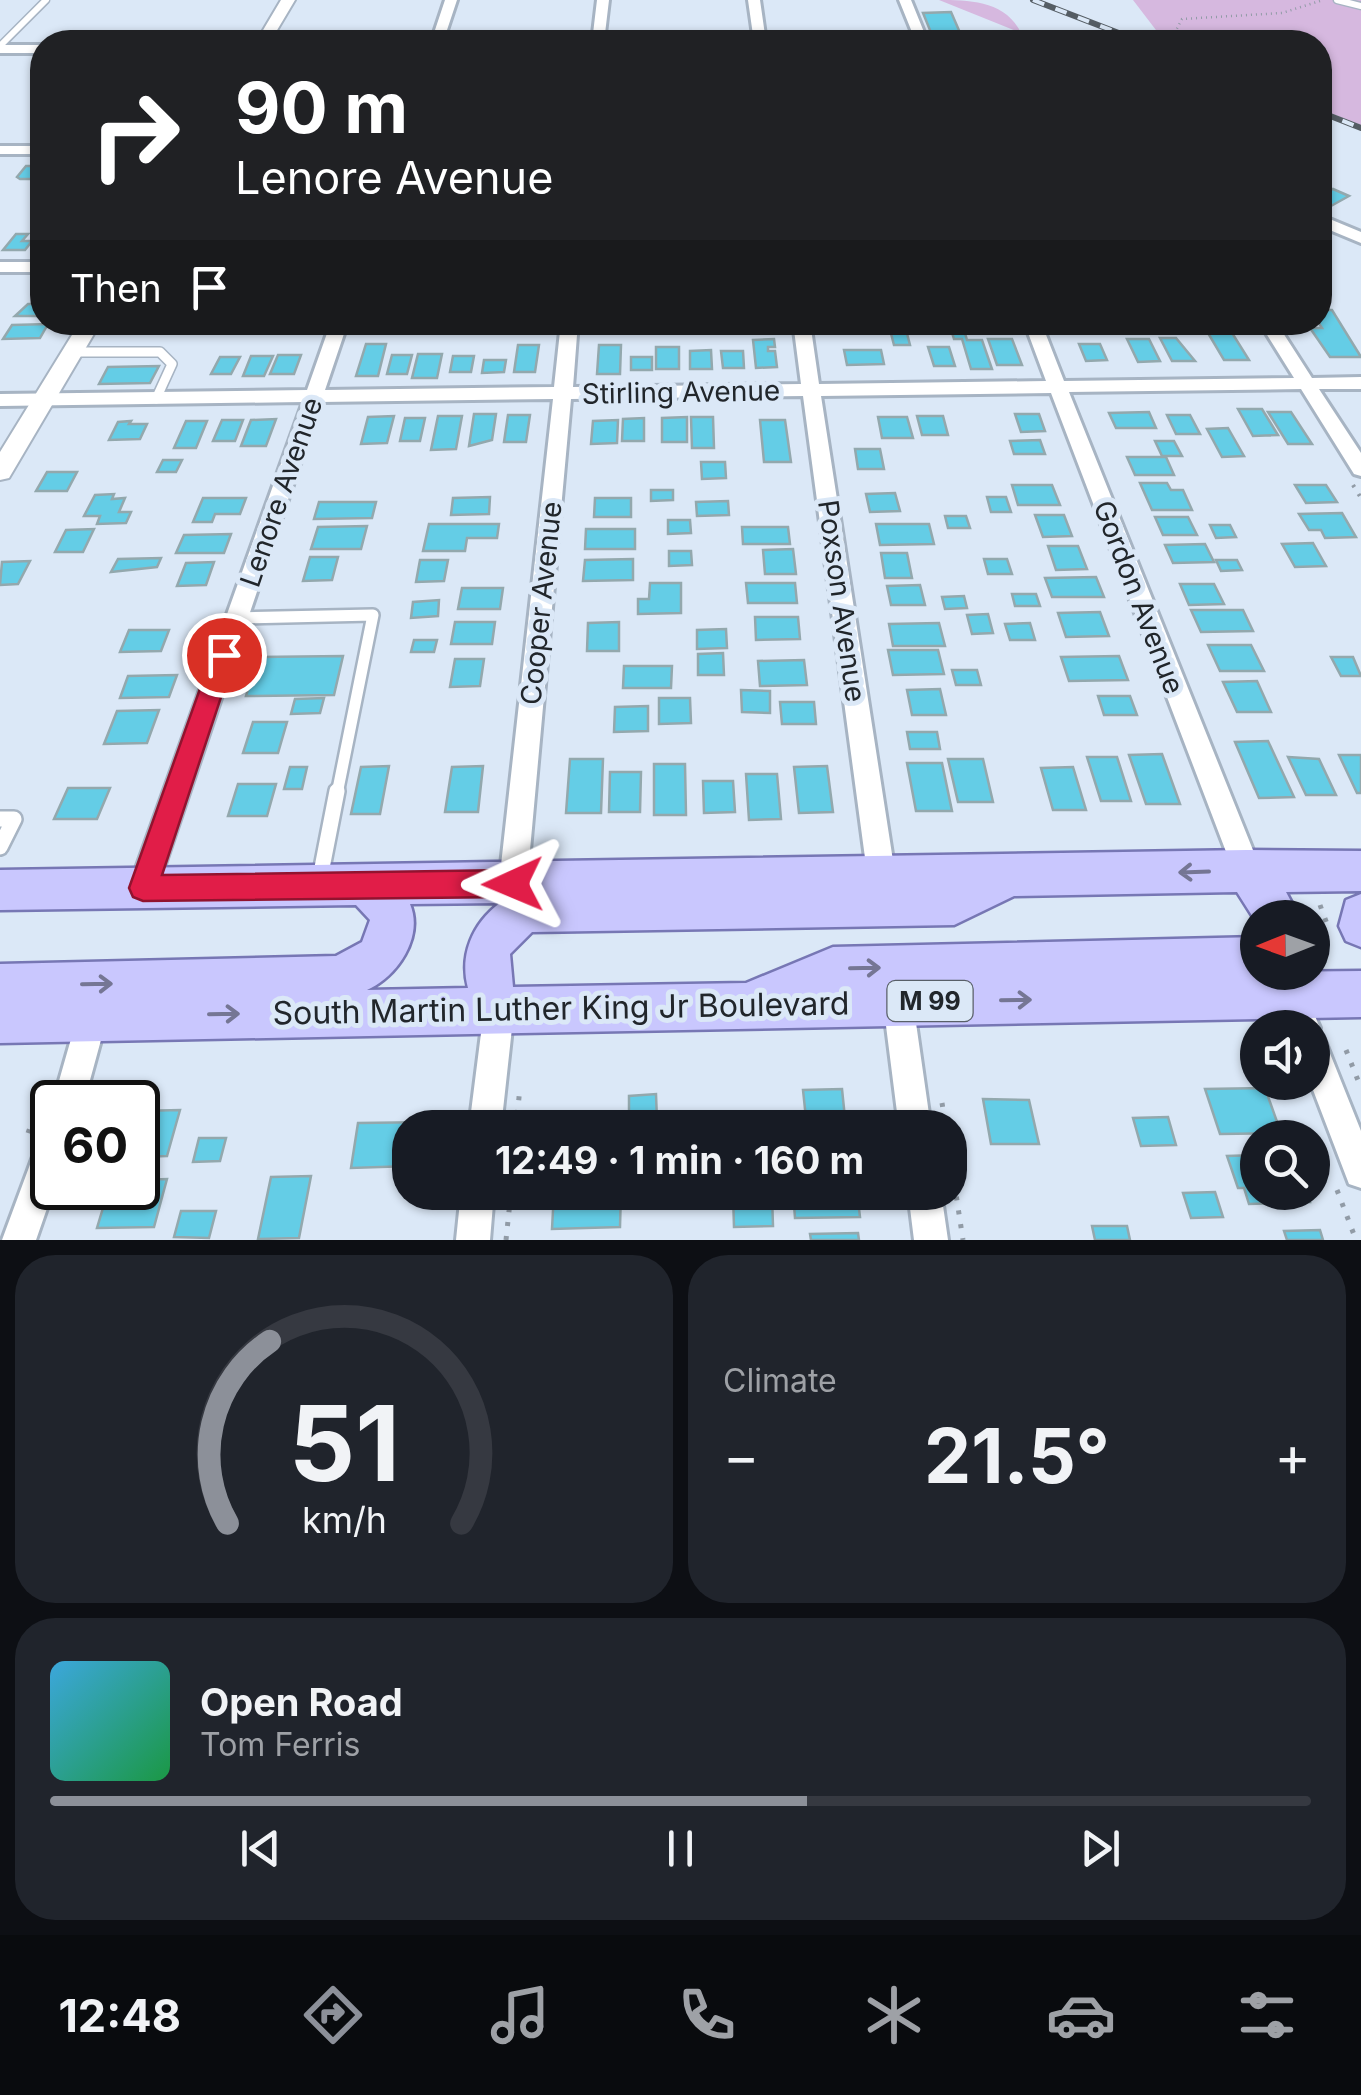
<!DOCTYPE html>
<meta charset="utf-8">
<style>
:root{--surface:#171b24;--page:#20242c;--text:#f1f3f6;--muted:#9ea1a6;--line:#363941;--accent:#8c9099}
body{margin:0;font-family:Inter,sans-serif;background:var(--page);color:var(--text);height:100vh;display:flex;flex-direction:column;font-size:38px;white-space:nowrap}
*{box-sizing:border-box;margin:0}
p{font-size:32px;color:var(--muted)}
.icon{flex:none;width:55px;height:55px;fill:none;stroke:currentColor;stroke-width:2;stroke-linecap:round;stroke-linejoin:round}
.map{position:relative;height:1240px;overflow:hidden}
.details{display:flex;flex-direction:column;gap:15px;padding:15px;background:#0d0f14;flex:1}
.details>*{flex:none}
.top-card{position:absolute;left:30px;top:30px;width:1302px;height:305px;border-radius:40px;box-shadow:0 2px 8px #0004;background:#202124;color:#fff;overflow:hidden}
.needle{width:65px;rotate:269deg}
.tools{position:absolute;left:1240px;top:900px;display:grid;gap:20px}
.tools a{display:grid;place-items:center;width:90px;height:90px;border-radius:50%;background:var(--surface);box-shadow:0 2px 8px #0004;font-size:50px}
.speed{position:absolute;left:30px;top:1080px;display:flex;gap:20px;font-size:50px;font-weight:700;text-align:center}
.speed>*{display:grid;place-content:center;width:130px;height:130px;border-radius:50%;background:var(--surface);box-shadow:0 2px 8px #0004;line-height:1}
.speed .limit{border:5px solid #111;border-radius:15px;background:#fff;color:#111}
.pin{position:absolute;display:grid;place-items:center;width:85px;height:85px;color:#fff;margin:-42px;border:5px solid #fff;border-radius:50%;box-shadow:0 2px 10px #0007}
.me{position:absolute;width:110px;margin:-55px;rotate:269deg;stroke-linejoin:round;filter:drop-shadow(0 0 8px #0008)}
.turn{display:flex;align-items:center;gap:35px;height:210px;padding:0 40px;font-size:45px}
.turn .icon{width:130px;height:130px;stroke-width:2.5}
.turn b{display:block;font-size:70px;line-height:85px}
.then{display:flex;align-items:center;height:95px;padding:0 40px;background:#0003;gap:20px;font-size:38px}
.big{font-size:75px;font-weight:700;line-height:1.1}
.details .widget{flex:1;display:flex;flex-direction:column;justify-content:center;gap:15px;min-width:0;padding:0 35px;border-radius:40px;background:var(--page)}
.details .dial{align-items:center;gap:0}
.dial svg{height:260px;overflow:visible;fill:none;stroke:var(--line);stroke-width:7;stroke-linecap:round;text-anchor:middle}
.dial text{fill:var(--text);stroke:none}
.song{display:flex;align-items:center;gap:30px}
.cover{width:120px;height:120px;border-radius:15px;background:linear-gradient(135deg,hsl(200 70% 55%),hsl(140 70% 35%))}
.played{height:10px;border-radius:5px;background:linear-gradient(90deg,var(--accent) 60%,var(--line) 60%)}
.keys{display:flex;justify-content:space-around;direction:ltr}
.heat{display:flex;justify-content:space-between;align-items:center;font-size:55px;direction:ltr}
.details .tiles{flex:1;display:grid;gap:15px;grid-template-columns:1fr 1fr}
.widget:last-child{grid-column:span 2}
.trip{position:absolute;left:392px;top:1110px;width:575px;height:100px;border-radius:40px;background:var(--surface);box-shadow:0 2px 8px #0004;font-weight:700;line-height:100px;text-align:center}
.tabs{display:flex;height:160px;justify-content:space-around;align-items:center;background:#090b0e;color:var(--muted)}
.tabs .icon{width:70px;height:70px}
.tabs .selected{color:var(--accent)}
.tabs b{font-size:45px;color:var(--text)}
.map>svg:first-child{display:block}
.green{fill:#d6b8df}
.building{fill:#64cde6;stroke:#93a8ad;stroke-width:2.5}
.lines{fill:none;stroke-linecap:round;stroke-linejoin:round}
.service-far3-casing{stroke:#a7b4c3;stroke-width:9}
.service-far2-casing{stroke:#a7b4c3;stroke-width:12}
.service-far1-casing{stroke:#a7b4c3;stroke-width:16}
.service-casing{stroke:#a7b4c3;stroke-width:20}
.minor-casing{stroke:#a7b4c3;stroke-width:6}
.tertiary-casing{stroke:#a7b4c3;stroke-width:4}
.primary-casing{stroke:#7777b4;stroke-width:5}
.path-far2{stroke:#919ba6;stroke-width:2.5;stroke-dasharray:1 4;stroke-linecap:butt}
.path-far1{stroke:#919ba6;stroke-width:4;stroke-dasharray:2.5 8;stroke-linecap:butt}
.path{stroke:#919ba6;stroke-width:5;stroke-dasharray:4 10;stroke-linecap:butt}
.service-far3{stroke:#fff;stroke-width:6}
.service-far2{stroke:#fff;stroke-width:9}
.service-far1{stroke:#fff;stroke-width:11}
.service{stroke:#fff;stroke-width:15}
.minor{fill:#fff;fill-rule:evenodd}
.tertiary{fill:#fff;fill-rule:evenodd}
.primary{fill:#c9c7fe;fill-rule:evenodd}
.rail-casing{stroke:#555d64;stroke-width:6}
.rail{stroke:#dbe8f7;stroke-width:4;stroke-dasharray:12;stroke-linecap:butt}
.oneway{stroke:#757694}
.route{fill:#e11d48;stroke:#92132f;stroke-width:2.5}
.labels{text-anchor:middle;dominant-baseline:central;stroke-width:10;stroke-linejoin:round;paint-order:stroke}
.shield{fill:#dbe8f7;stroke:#596068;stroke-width:2.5}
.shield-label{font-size:25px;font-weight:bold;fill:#21262b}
.street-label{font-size:28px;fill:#21262b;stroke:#dbe8f7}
.near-street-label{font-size:32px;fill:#21262b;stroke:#dbe8f7}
</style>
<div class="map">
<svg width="1361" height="1240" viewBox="0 0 1361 1240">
<rect width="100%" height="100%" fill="#dbe8f7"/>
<path class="green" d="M939 0C970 0 1006 1 1021 33Z
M1133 0H1361V125L1320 109V42H1180L1159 34Z"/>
<path class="building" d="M951 12 961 35H932L923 13Z
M26 166H42V171L35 179H20L17 177Z
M1333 189 1349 196 1331 206 1320 202V196Z
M16 234H28L22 241H32L25 250H3Z
M28 304H42V316H15Z
M1320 310H1332L1361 357H1330L1310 328H1322L1318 322Z
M274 322H309L307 329H272Z
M845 322H866L869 333H842L840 325Z
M888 322H904L910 345H894Z
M949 323H962L967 340H982L992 369H971L962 339H954Z
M48 324 40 338 3 339 12 325Z
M1205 328H1229L1249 360H1224Z
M1160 338H1176L1195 361H1172Z
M774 339 775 347H768V351H775L777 367 756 368 753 340Z
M988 339H1012L1022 365H997Z
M1127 339H1149L1160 361 1138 362Z
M366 344H386L378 376H356Z
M1079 344H1100L1107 360 1086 361Z
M518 345H539L535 372H514Z
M599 345H621L620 374H597Z
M656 347H679V369H656Z
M928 347H949L955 366H934Z
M711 350 712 369H690V351Z
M844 350H881L884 364 847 365Z
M721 351H743L744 368H723Z
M418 354H442L437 378H412Z
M278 355H301L294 374H270Z
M392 355H412L407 374H387Z
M251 356H273L264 376H243Z
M453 356H474L471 372H450Z
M220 357H240L231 374H211Z
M631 357H652V370H631Z
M484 360H506L504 372 482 373Z
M159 366 150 383 99 384 108 367Z
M1238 409H1262L1278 435 1253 436Z
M1149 412 1156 428H1116L1109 413Z
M1268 412H1291L1312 444H1288Z
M474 414H496L492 440 469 446Z
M1015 414H1039L1045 431 1021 432Z
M508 415H530L526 442H504Z
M1167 415H1190L1200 434H1176Z
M394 416 387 443 361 444 368 417Z
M438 416H462L456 449 431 450Z
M917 416H943L948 435H922Z
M687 417V442H662V418Z
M691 417H713L714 448H692Z
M878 417H907L913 438H882Z
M405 418H425L420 441H400Z
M644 418V441H622L623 419Z
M276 419 266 446H241L251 420Z
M222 420H243L235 441H213Z
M618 420 617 443 591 444 593 421Z
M760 420H785L791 462H764Z
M131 421 129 424H147L140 439 109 440 118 422Z
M186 421H207L196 448H174Z
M1228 428 1244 456 1222 457 1207 429Z
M1040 440 1045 454H1014L1010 441Z
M1155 441H1174L1182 456H1162Z
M855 449H880L884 469H858Z
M1127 457H1166L1174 475H1135Z
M163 460H182L176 472H157Z
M701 462H725L726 478 702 479Z
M47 472H77L67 491H36Z
M1140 483H1167L1171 490H1183L1192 510H1152Z
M1012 485H1052L1060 505H1018Z
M1295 485H1326L1337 502 1306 503Z
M651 490H673V500L651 501Z
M895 493 900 511 870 512 866 494Z
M114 494 112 499 125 498 119 512H131L126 523 97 524 100 516H84L95 495Z
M490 497 489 514 451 515 453 498Z
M987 497H1006L1011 512H991Z
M203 498H246L240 514H215L212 522H193Z
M595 498H631V517H594Z
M728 501 729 515 697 516 696 502Z
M319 502H376L372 518 314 519Z
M1342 513 1356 537 1325 538 1321 530H1309L1299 514Z
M1035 515H1064L1072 536 1043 537Z
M945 516H966L970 528H948Z
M1155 517H1188L1197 535H1163Z
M668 520H690L691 533 668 534Z
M429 524H499L497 538H467L465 551H423Z
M876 524H929L934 544 880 545Z
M1210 525H1230L1236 537 1216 538Z
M367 526 361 549H311L318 527Z
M742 527H788L790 544H743Z
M94 529 83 552H55L66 530Z
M586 529H635V549H585Z
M231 534 224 553H176L184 535Z
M1313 543 1326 566 1295 567 1282 544Z
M1205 544 1214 562 1173 563 1165 545Z
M1048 546H1078L1087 569 1056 570Z
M793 549 796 574H765L763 550Z
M669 551H691L692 565 669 566Z
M881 553H907L912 578H885Z
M310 557H338L332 580 303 581Z
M161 558 157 567 111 572 118 559Z
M633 559V580L583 581 585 560Z
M984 559H1007L1012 574H988Z
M420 560H448L444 581 416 582Z
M1216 560H1237L1242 570 1221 571Z
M30 561 18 584 0 585 2 562Z
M214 562 206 585 177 586 186 563Z
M1096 577 1104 597H1052L1045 578Z
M650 583H681V613L638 614V599H649Z
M746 583H795L797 603H748Z
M1180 584H1214L1224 604 1189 605Z
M920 585 925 605H891L887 586Z
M462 588H503L500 609H458Z
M1012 594H1036L1040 606H1015Z
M964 596 967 608 945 609 942 597Z
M439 600 438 616 411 618 413 602Z
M1191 610H1243L1253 631 1201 632Z
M1100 612 1109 636 1066 637 1058 613Z
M988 614 993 633 972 634 967 615Z
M755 617H798L800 639 756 640Z
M455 622H495L492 644H451Z
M619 622V651H587L588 623Z
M939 623 945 646H893L889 624Z
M1030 623 1035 640H1010L1005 624Z
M726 629 727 648 697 649V630Z
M129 630H169L161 651 120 652Z
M414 640H437L434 652H411Z
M1208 645H1251L1264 671H1220Z
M888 650H938L944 674 893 675Z
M723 653 724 675H698V654Z
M343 656 334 695 246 696 258 657Z
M1119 656 1128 680 1069 681 1061 657Z
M1331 657H1353L1361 676H1341Z
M455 659H484L480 686 450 687Z
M804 660 807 685 760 686 758 661Z
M624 666H672L671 688H623Z
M952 670H977L981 685H956Z
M177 675 169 697 120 698 128 676Z
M1257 681 1271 712H1237L1223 682Z
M940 689 946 715H912L907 690Z
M741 690 770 691V713L742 712Z
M1098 696H1130L1137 715H1104Z
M324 698 320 713 291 714 295 699Z
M659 698H690L691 723 659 724Z
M780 702H814L816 724H782Z
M648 706V731L614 732 615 707Z
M159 710 147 743 104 744 117 711Z
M253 722H287L278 753H243Z
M907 732H937L940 749H910Z
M1268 741 1294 797 1259 798 1235 742Z
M1162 754 1180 804H1146L1129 755Z
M1339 755H1361V793H1357Z
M1087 757H1117L1131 801H1101Z
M1288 757 1319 759 1336 795H1306Z
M570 759H603L601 813H566Z
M948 759H983L993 802H958Z
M907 763H942L952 811H916Z
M654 764H685L686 815H654Z
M389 766 380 814H351L361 767Z
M483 766 478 812H445L452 767Z
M827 766 833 812 799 813 794 767Z
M290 767H307L302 789H284Z
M1073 767 1086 810H1053L1041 768Z
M610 772H641L640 812H609Z
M746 774H777L781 819 749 820Z
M703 781H733L735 812 704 813Z
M238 784H276L267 816H228Z
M68 788H110L97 819H54Z
M1265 1088 1281 1133 1220 1134 1205 1089Z
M842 1089 846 1128H807L803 1090Z
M656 1094 657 1120 629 1122V1096Z
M983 1099 1029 1100 1039 1144H991Z
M180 1110 167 1156 138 1157V1111Z
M619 1112V1128H544L545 1114Z
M1168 1117 1176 1145 1141 1146 1133 1118Z
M435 1122 434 1128H410V1166L351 1168 358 1123Z
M199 1138H226L220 1161 193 1162Z
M1258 1155V1192H1307L1310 1202 1249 1204 1244 1188H1238L1227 1156Z
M311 1176 299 1238 258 1239 271 1177Z
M167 1179 154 1227 97 1228 109 1188H138V1180Z
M554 1192H621L620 1227 552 1229Z
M793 1192H857L860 1217 795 1218Z
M1215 1192 1223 1217 1191 1218 1183 1193Z
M733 1195H772L773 1226 734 1227Z
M181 1211H216L209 1238 174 1237Z
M1092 1226H1127L1130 1240H1095Z
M1320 1230 1323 1240H1287L1284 1231Z
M858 1233 859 1240H811L810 1234Z"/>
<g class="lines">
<g class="service-far3-casing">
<path id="service-far3" d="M1337 0 1361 6
M1080 41 1100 42
M0 46 46 0"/>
</g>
<g class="service-far2-casing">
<path id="service-far2" d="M73 352H160L172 364 156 399"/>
</g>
<g class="service-far1-casing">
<path id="service-far1" d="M237 618 373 615 337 794"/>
</g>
<g class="service-casing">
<path id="service" d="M0 819H14L0 847
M320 878 337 791"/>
</g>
<g class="minor-casing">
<path id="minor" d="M445 0H457L443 42H431Z
M597 0H609L604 42H592Z
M748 0H760L766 42H754Z
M899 0H911L928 42H916Z
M1080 37 1085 42H973L979 38Z
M0 45H42V53H0Z
M0 146H42V154H0Z
M1320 215 1361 232V243L1320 226Z
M0 262H42V272H0Z
M331 322H348L325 390 554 387 561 322H578L573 387 801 384 793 322H810L819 384 1046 381 1024 322H1041L1064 381 1294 378 1259 322H1276L1312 378 1361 377V389H1319L1361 453V476L1354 474 1301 389 1069 392 1261 870 1257 879 1247 883 1237 879 1233 870 1051 393 821 396 896 880 892 889 882 893 872 889 868 880 803 396 571 399 527 883 523 892 513 896 503 892 499 883 553 399 321 402 157 888 153 897 143 901 133 897 129 888 303 402 0 406V394L307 390Z
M1292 980 1302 985 1320 1028 1317 1034 1323 1036 1361 1131V1188L1349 1184 1310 1082 1312 1028H1290L1277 995 1282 985Z
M898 987 908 992 913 1002 931 1128H899L883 1002 888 992Z
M499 995 509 1000 514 1010 501 1128H469L484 1010 489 1000Z
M92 1003 103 1007 107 1018 84 1102H53L77 1018 81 1007Z
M52 1130 54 1188 36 1240H2L41 1135Z
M461 1192H494L490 1240H456Z
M908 1192H941L948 1240H914Z"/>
</g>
<g class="tertiary-casing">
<path id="tertiary" d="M281 0H295L270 42H256Z
M80 322H101L9 478 0 480V452Z"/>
</g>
<g class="primary-casing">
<path id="primary" d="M1247 850 1361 851V891L1286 892 1300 918H1258V925L1237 892 1014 896 954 925 532 932 510 954 513 987 746 983 833 947 1258 937V972L1361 971V1017L0 1043V964L336 956 362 942 370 920 356 905 0 910V870ZM500 903C473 923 459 955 468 988L367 990C397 977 424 937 410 904Z
M1361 894V947L1346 941 1339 926 1346 900Z"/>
</g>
<path class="path-far2" d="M779 38 899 37
M618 39H744
M457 40H582
M283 41H419
M141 42H244
M1170 42 1182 19 1282 13 1323 0"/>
<path class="path-far1" d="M1353 485 1361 498"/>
<path class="path" d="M1320 905 1327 924
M1346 1050 1361 1088
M942 1103 946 1128
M516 1128 520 1087
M28 1133 40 1100
M950 1155 963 1240
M1337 1190 1356 1240
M506 1240 511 1192"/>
<use href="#service-far3" class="service-far3"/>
<use href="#service-far2" class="service-far2"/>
<use href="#service-far1" class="service-far1"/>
<use href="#service" class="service"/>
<use href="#minor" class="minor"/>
<use href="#tertiary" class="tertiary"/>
<use href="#primary" class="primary"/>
<g class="rail-casing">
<path id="rail" d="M1033 0 1142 42
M1320 112 1361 128"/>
</g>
<use href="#rail" class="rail"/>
</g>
<defs><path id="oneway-shaft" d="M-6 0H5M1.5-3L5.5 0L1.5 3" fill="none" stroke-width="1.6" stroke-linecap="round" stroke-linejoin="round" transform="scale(2.5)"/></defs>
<g class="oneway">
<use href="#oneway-shaft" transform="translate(1194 872) rotate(178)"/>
<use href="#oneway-shaft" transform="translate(865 968) rotate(-1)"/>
<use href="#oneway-shaft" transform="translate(97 984) rotate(-1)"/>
<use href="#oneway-shaft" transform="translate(1016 1000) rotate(-1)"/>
<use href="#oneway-shaft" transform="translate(224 1014) rotate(-1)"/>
</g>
<path class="route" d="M224 646 232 649 235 655 162 875 513 870 523 874 527 884 523 893 513 897 143 901 133 897 129 888 212 655 215 649Z"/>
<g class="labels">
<rect class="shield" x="887.5" y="981" width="85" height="40" rx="8"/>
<g class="shield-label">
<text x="930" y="1001">M 99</text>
</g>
<g class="street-label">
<text transform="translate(681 392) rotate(-1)">Stirling Avenue</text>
<text transform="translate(281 492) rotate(-71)">Lenore Avenue</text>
<text transform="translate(1139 597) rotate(69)">Gordon Avenue</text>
<text transform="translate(842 601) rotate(82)">Poxson Avenue</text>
<text transform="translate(541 603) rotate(-84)">Cooper Avenue</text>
</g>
<g class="near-street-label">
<text transform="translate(561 1008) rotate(-1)">South Martin Luther King Jr Boulevard</text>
</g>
</g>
</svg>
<div class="tools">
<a><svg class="needle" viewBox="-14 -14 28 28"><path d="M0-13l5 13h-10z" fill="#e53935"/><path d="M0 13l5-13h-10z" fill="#9ea1a6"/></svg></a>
<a><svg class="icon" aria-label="sound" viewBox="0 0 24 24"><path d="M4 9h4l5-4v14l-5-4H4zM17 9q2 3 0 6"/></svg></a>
<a><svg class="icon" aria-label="search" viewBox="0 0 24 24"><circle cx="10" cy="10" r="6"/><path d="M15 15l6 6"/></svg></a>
</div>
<div class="speed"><div class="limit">60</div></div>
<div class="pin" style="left:224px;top:655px;background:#d93025"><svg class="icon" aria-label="arrive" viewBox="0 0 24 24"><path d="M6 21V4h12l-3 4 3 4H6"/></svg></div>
<svg class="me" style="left:513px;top:884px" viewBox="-20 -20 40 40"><path d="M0-17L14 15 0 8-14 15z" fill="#e11d48" stroke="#fff" stroke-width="4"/></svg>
<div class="trip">12:49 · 1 min · 160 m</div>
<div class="top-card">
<div class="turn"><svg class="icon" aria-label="right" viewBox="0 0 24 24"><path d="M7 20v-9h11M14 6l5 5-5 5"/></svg><div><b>90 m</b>Lenore Avenue</div></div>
<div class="then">Then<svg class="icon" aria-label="arrive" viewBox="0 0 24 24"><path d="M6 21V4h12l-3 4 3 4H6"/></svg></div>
</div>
</div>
<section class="details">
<div class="tiles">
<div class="widget dial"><svg viewBox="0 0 100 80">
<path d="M14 69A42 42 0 1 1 86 69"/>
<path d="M14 69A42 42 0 0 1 27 13" stroke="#8c9099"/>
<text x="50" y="56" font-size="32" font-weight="700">51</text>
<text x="50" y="72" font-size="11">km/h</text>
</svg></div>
<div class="widget"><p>Climate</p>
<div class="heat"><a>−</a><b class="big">21.5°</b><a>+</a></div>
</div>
<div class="widget">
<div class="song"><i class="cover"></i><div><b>Open Road</b><p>Tom Ferris</p></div></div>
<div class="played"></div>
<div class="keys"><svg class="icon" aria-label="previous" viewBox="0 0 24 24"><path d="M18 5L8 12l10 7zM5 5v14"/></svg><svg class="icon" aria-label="pause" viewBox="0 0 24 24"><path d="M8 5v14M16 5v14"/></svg><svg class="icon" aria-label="next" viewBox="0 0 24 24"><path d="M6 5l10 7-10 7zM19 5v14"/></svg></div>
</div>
</div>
</section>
<nav class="tabs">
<b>12:48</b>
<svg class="icon selected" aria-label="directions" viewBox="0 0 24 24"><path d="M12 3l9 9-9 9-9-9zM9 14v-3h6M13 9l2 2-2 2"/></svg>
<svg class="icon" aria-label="music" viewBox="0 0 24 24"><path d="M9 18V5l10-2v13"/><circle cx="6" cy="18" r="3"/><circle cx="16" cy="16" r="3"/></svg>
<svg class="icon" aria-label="phone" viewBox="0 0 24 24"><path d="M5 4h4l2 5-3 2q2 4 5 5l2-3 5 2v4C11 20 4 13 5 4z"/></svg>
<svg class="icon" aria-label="climate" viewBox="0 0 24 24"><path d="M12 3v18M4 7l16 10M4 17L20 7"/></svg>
<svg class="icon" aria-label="car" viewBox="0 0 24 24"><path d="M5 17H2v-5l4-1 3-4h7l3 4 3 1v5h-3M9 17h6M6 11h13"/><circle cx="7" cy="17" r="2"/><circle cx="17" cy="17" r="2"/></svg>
<svg class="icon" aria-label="filters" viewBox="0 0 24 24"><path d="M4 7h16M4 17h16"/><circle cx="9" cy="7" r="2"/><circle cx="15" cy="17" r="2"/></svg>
</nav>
